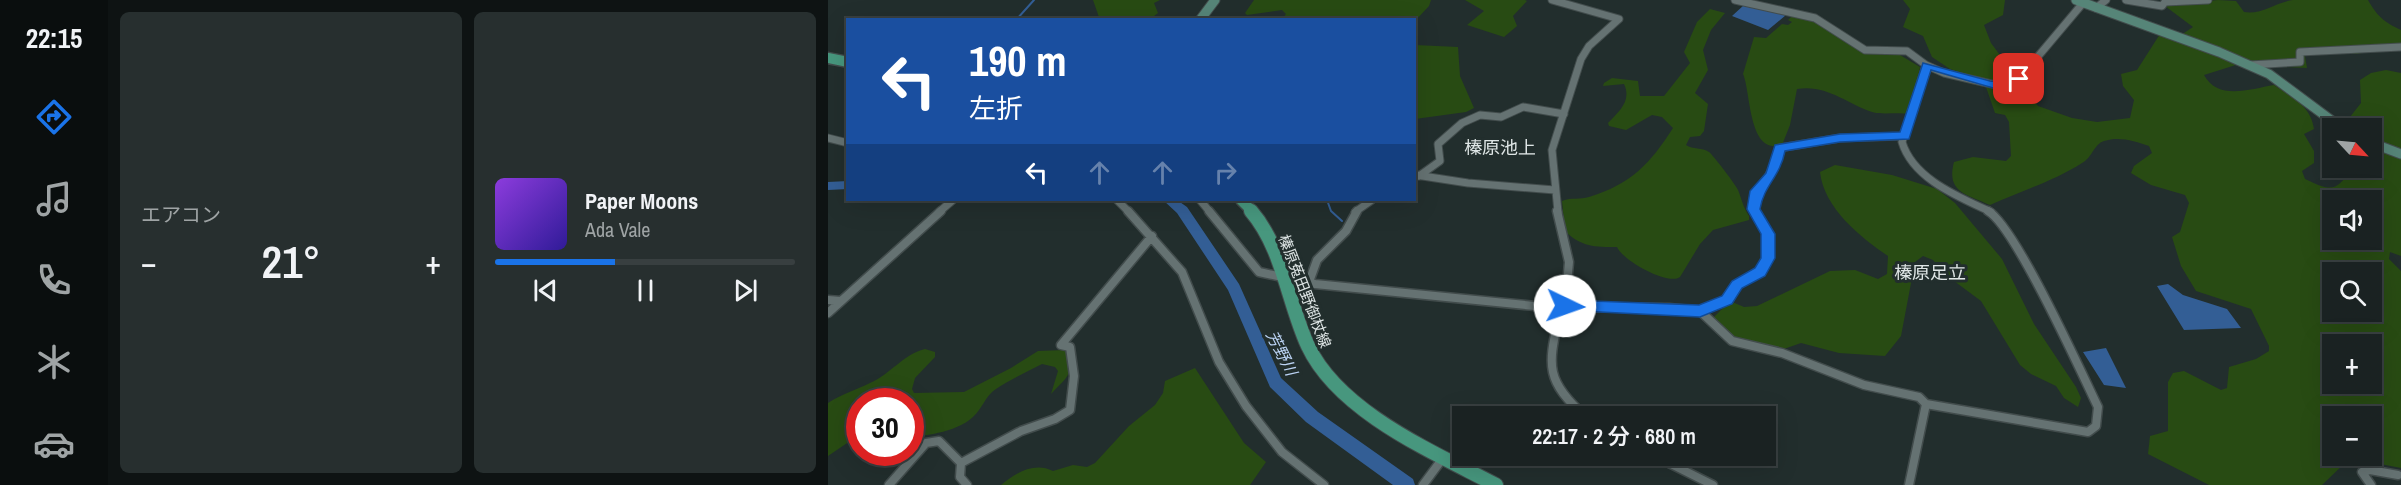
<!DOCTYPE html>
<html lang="ja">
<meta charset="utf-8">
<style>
:root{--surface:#1a2222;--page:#272f2f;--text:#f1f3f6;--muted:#9fa4a5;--line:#383f40;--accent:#1a73e8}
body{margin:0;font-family:"Archivo Narrow","Noto Sans JP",sans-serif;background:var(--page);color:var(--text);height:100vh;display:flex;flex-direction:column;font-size:22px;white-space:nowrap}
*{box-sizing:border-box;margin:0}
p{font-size:20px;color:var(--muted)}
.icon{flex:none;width:33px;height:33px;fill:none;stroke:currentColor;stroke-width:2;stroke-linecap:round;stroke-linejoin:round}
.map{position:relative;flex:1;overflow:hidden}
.panel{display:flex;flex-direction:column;gap:12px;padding:12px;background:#0e1313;width:720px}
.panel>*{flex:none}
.hud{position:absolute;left:18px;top:18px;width:570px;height:183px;border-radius:0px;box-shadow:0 6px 24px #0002,0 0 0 2px var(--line);background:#1a4fa0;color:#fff;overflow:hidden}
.needle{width:39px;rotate:116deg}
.buttons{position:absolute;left:1494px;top:118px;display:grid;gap:12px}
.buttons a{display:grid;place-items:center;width:60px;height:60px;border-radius:0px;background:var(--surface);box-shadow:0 6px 24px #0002,0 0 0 2px var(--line);font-size:30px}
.speed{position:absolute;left:18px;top:388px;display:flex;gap:12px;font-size:30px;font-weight:700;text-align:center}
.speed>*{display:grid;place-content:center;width:78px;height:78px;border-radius:50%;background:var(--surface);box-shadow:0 6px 24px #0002,0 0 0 2px var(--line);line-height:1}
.speed .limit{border:9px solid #d22;background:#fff;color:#111}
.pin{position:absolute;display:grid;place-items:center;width:51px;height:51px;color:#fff;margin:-26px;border-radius:12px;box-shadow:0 3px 9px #0006}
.me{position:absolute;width:66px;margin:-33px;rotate:93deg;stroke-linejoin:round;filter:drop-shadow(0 0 4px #0008)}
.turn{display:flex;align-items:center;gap:21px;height:126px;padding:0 24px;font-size:27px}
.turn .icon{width:78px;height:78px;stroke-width:2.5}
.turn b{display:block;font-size:42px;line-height:51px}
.lanes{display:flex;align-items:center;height:57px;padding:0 24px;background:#0003;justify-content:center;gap:30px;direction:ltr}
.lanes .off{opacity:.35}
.big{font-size:45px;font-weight:600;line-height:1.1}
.panel .tile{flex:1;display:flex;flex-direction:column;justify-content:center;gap:9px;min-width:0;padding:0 21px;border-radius:9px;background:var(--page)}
.song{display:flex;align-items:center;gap:18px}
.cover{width:72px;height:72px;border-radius:9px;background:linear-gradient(135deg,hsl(270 70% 55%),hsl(250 70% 35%))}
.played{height:6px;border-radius:3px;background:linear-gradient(90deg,var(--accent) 40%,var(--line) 40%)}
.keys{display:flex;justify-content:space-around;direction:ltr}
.heat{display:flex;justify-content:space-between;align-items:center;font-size:33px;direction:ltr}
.panel .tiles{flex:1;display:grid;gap:12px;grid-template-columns:repeat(2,1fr)}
.trip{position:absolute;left:624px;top:406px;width:324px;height:60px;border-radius:0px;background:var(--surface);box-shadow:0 6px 24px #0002,0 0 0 2px var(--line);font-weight:600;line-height:60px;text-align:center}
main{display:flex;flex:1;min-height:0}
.tab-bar{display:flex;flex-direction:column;width:108px;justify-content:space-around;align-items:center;background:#0a0e0e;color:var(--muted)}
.tab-bar .icon{width:42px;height:42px}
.tab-bar .current{color:var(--accent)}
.tab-bar b{font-size:27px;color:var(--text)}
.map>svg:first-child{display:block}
.green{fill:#284b13;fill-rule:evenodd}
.water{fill:#335e95}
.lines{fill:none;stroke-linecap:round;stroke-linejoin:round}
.stream{stroke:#335e95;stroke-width:2}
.river{fill:#335e95;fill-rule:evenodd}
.street-far1-casing{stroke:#424c4c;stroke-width:9}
.street-casing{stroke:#424c4c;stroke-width:11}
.secondary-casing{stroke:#424c4c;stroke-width:11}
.primary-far1-casing{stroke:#424c4c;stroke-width:13}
.primary-casing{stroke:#424c4c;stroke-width:16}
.street-far1{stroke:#657272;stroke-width:7}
.street{stroke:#657272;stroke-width:8}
.secondary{stroke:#568578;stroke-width:9}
.primary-far1{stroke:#47977e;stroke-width:10}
.primary{stroke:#47977e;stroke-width:14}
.route{fill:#1a73e8;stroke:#114b97;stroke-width:1.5}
.labels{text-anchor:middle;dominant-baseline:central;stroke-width:6;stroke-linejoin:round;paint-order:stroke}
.street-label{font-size:15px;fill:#dee5e5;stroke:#222e2d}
.water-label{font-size:16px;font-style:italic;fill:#bbd3f4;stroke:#222e2d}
.quarter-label{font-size:18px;fill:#dee5e5;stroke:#222e2d}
</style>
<main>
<nav class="tab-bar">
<b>22:15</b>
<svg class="icon current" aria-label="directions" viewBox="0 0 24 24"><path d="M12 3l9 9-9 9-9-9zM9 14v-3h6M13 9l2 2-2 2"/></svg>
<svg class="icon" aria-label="music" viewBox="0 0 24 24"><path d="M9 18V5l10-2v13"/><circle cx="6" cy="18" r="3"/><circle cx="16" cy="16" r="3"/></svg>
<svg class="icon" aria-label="phone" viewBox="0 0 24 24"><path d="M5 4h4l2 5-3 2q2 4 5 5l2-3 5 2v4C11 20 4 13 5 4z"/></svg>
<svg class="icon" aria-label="climate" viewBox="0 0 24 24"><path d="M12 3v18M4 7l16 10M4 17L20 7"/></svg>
<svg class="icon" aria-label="car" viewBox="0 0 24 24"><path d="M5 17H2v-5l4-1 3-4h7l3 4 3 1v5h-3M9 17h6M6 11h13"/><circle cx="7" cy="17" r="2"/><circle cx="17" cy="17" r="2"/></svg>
</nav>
<section class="panel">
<div class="tiles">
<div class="tile"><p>エアコン</p>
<div class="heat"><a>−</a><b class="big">21°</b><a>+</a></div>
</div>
<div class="tile">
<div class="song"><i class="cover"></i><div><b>Paper Moons</b><p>Ada Vale</p></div></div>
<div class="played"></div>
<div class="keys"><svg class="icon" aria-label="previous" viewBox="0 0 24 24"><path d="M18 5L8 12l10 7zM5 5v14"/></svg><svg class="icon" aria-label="pause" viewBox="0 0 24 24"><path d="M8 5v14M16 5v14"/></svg><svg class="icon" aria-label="next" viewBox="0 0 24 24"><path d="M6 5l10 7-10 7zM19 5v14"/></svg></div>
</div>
</div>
</section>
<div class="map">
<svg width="1573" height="485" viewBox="0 0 1573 485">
<rect width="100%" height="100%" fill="#222e2d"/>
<path class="green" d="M265 0H332L326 3 330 13 322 19 272 20Z
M426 0H603L601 6 587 21 454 19 458 14 454 10 419 15 417 13Z
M637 0H697L699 1 685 16 689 26 676 37 639 25 656 11Z
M1075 0H1177L1175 15 1156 25 1163 43 1172 55V66L1181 80 1164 83 1122 69 1104 57 1095 36 1075 27 1082 9Z
M1390 0 1408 1 1416 12C1434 15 1448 2 1465 0 1490 0 1516 0 1540 0 1549 16 1556 22 1573 30V46L1528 54 1476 50 1479 68 1435 66 1353 35 1365 27 1337 6Z
M882 9 897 13 883 30 875 50 880 70 867 93 880 104 876 131 872 136 862 137 858 145C865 150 874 147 881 152 885 155 908 185 910 190 914 200 915 207 921 216V220L885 230 872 244 852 277C840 286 794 260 789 247 767 247 753 247 737 231L734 201C744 197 752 200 761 197 803 184 822 164 845 128L834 117 824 115 798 130 781 126 780 123C791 111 804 101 796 84L775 86 776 83 784 78 810 81 812 96H836L862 63 856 52 869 22Z
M964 16 985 19 1026 47 1072 55 1092 67 1082 114C1069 112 1054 115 1044 112 1018 103 998 84 969 89L962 125 954 145C920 156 923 91 915 74L926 37 938 38 954 24 960 25 964 22 960 20Z
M1332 34 1411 64 1376 75C1390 101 1422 89 1446 85 1464 97 1483 106 1486 129L1476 134 1486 151V163L1474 171 1477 179C1502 191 1509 193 1523 168H1544V159L1554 151 1573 158V256L1562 252 1561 259 1573 271V468L1532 460 1518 462 1494 485H1381L1320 454 1322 436 1340 431V382L1345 373 1356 371 1393 390 1399 388 1401 367 1428 359 1441 351V346L1423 309 1368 291 1353 266 1344 237 1352 232 1361 203 1357 195 1323 185 1303 173 1306 166 1324 153 1321 146C1307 141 1291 136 1276 141 1266 144 1264 158 1254 163 1226 181 1193 191 1162 205 1138 194 1118 192 1126 162L1145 157 1178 161 1183 156 1181 122 1177 115 1167 113 1158 87 1194 86 1210 106 1244 118 1269 122 1302 118 1306 100 1295 86 1293 74 1309 70ZM1504 201H1544V240H1504ZM1504 273H1544V312H1504ZM1504 345H1544V384H1504ZM1504 417H1544V456H1504Z
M587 45 630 47 632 76 646 108 638 112 587 119Z
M1558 70 1573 73V151L1544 139V129H1526L1522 117 1533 103 1532 80 1543 73Z
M1007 165 1064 175 1109 189 1127 203 1174 259 1206 324 1248 387 1253 398 1250 407 1236 398 1228 386 1203 374 1192 365 1153 301 1122 278 1105 260 1095 256 1087 262 1073 336 1057 356 1011 353 973 343 953 350 907 338 886 317 902 301 916 307 929 306 1002 271 1027 270 1050 279 1059 274 1060 256C1032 237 996 208 992 172Z
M97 349 107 352V357L87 378 84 389 86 393 136 392 183 368 210 351 237 350C248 374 239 377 223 394L230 371 227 367 214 364C199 372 183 379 168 389 159 395 157 402 151 410 138 430 104 435 83 437L82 402H32L31 435 0 456V403C14 394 28 390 42 383 63 374 74 355 97 349Z
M367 368 416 443 438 462 422 485H173C188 472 207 462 225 471L245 465 259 467 267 463 301 426 327 405 335 393 337 381Z"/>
<path class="water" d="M916 5 958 15 940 30 904 16Z
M1340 284 1355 295 1399 309 1413 328 1356 330 1329 286Z
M1278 348 1298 388 1276 385 1255 352Z"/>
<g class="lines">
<path class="stream" d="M188 20 206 0
M499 200 503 211 514 221"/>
<path class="river" d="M20 181V189L0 190V182Z
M335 200H349L359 207 411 284 453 378 490 412 585 479 587 485H565L478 422 442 387 400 290 349 213Z"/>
<g class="street-far1-casing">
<path id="street-far1" d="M724 0 791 19 761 46 753 59 724 150 730 212
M907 0 987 18 1037 50 1079 51 1098 65 1116 73 1172 86 1191 79 1255 3
M1298 0 1334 6 1337 2 1380 0
M1268 8 1278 0
M1098 65 1074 142C1085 179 1131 197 1163 212
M1422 65 1472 62V52L1573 47
M0 138 20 143
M588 175 640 183 727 190
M591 176 612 161 610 144 634 123 652 115 673 117 695 107 736 114
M289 200 301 212
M372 200 382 212
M111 212 125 200
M527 212 544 200
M927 212 925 209C931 182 946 177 951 148L1012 138 1077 136"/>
</g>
<g class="street-casing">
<path id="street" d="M300 211 354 272 391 362 418 406 454 452 496 485
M381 211 431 272 487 284 717 307 841 308 872 311 899 300 909 285 932 272 940 258V234L926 211
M729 211 741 262 737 306
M481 282 489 260 518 231 529 211
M0 300 13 301
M733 306C722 361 712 377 758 417
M872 311 904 341 954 353 1036 385 1091 397 1098 404 1260 432 1268 426 1270 407C1253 372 1187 226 1160 211
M0 313 113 211
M827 456 885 485
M133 463 193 431 227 419 242 410 246 376 242 347 233 345 324 236
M61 485 98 443 111 441 133 463 132 477 139 485
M595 485 615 458
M1081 485 1098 404
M1543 485 1534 472 1542 470 1570 475"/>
</g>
<g class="secondary-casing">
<path id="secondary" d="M1248 0 1391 52 1441 74 1515 129
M372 20 387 0
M1544 143 1573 154"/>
</g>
<g class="primary-far1-casing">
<path id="primary-far1" d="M0 58 20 62
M413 200 425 212"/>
</g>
<g class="primary-casing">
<path id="primary" d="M423 211C455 248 460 303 480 346 511 412 605 452 668 485"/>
</g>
<use href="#street-far1" class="street-far1"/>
<use href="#street" class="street"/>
<use href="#secondary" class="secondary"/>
<use href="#primary-far1" class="primary-far1"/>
<use href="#primary" class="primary"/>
</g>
<path class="route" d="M1095 63 1162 81 1171 82 1191 75 1197 79 1172 90 1103 70 1081 139 1012 142 957 151C952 177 936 185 932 209L947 234V258L937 276 914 288 904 304 872 317 732 310 730 306 737 300 871 305 894 296 904 281 927 268 933 258V234L919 209 922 191 938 173 947 145 1012 134 1072 132Z"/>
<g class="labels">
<g class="street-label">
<text transform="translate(477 291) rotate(69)">榛原菟田野御杖線</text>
</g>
<g class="water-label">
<text transform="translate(454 353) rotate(63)">芳野川</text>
</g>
<g class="quarter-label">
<text x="672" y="147">榛原池上</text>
<text x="1102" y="272">榛原足立</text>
</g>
</g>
</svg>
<div class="buttons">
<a><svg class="needle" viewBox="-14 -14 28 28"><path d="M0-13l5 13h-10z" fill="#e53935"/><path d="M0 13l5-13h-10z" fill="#9fa4a5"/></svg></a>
<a><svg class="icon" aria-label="sound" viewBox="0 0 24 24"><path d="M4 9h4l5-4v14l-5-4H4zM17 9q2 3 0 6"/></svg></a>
<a><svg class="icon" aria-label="search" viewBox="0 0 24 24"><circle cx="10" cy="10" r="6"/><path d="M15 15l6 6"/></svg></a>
<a>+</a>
<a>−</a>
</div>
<div class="speed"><div class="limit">30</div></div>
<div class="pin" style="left:1191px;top:79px;background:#d93025"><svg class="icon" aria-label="arrive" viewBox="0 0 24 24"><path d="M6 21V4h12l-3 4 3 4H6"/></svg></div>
<svg class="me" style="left:737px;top:306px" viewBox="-20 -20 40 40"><circle r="19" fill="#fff"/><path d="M0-13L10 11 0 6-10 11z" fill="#1a73e8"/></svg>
<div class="trip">22:17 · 2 分 · 680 m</div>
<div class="hud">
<div class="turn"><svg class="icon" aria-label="left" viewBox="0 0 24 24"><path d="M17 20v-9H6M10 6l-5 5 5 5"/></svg><div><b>190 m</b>左折</div></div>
<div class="lanes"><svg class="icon" aria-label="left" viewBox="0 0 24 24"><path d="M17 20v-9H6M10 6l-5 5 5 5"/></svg><svg class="icon off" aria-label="ahead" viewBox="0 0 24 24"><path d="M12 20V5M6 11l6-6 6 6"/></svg><svg class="icon off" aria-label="ahead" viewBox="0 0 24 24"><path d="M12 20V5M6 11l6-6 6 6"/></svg><svg class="icon off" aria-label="right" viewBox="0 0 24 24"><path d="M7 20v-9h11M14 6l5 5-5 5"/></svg></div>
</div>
</div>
</main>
